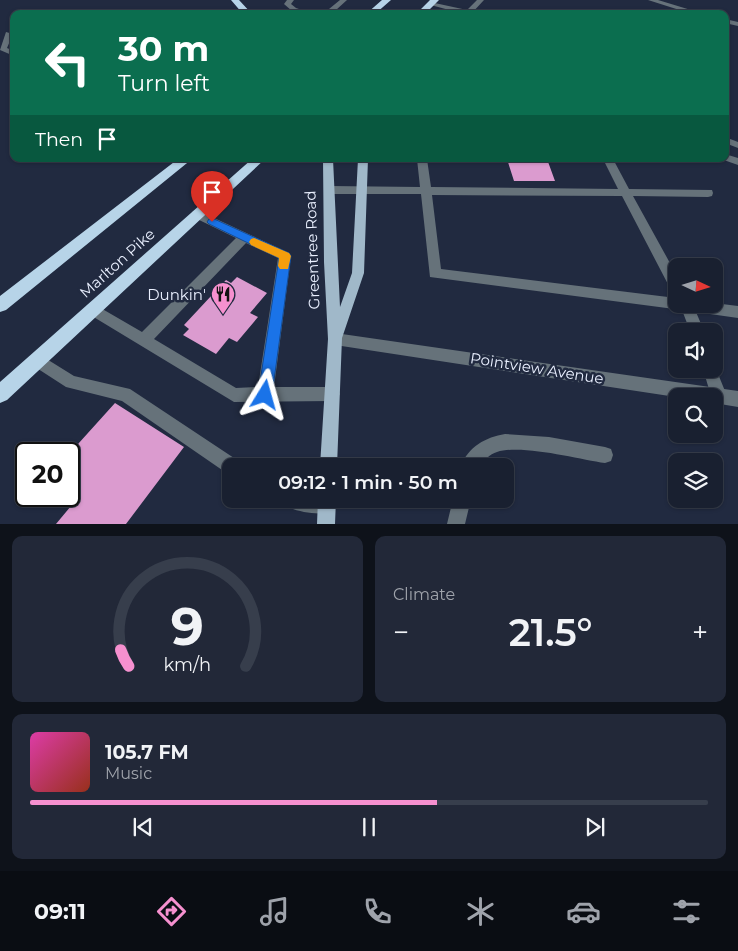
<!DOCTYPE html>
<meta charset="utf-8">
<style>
:root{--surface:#192030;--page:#222838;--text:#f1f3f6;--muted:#9fa3ab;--line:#373e4c;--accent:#f690cf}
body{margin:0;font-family:Montserrat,sans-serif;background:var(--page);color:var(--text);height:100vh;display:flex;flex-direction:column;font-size:19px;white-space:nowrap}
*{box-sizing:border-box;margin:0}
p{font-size:16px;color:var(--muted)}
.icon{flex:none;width:28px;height:28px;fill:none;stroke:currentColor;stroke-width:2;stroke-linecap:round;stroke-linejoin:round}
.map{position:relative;height:524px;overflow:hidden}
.panel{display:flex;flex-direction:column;gap:12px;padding:12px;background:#0e121a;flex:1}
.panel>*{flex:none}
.top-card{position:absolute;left:10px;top:10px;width:719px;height:152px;border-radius:10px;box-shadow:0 1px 4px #0004,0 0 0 1px var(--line);background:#0b6e4f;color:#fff;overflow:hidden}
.needle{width:32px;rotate:94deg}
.fabs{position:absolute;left:668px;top:258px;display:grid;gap:10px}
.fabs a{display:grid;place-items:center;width:55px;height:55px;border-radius:10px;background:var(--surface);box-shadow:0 1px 4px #0004,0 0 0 1px var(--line);font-size:25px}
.speed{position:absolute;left:15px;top:442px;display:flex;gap:10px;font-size:25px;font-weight:700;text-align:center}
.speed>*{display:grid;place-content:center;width:65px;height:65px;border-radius:50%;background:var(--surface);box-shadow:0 1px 4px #0004,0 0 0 1px var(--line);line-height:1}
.speed .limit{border:2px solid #111;border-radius:8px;background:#fff;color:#111}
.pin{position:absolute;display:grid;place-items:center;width:42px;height:42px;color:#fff;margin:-51px -21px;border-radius:50% 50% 50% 0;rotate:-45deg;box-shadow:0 0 5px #0007}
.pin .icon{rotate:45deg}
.me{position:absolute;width:55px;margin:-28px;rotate:8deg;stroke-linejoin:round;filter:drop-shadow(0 0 4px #0008)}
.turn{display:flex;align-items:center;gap:18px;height:105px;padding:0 25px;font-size:22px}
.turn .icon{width:65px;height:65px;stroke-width:2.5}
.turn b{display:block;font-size:35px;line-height:42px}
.then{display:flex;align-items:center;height:48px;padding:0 25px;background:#0003;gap:10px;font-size:19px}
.big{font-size:38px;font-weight:600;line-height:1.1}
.panel .tile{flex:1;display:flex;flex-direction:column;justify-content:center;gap:8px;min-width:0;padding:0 18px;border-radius:10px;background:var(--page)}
.panel .dial{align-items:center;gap:0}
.dial svg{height:130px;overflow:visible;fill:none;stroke:var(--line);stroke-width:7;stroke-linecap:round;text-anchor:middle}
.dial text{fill:var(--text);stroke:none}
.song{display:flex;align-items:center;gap:15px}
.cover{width:60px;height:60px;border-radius:8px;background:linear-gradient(135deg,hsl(320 70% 55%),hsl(10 70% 35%))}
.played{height:5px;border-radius:2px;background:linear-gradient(90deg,var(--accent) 60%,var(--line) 60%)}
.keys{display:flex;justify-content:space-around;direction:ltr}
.heat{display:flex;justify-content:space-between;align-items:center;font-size:28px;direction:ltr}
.panel .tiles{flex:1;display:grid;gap:12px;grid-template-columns:1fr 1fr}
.tile:last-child{grid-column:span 2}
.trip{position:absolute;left:222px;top:458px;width:292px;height:50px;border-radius:10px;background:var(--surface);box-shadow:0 1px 4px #0004,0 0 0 1px var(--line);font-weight:600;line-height:50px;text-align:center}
.tabs{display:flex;height:80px;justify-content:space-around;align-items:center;background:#0a0d13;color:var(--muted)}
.tabs .icon{width:35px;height:35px}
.tabs .selected{color:var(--accent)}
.tabs b{font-size:22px;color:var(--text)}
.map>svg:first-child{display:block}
.building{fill:#db9bcf}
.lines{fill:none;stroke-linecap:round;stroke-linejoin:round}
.lane{fill:#66727a;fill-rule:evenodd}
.street{fill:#66727a;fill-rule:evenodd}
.primary{fill:#a0b8c9;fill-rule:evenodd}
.highway{fill:#b7d4e8;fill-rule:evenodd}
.route{fill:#1a73e8;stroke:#114b97}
.slow{fill:#f59e0b}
.labels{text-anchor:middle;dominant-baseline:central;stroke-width:5;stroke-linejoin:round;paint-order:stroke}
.street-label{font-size:15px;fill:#eaf0ff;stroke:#212a40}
.poi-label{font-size:15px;fill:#eaf0ff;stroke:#212a40;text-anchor:end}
</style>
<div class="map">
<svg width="738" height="524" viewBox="0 0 738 524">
<rect width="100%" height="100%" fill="#212a40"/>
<path class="building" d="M507 159H547L555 181H514Z
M237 277 267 293 250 313 258 317 237 342 229 338 216 354 183 335 189 329 184 325 226 280 231 283Z
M115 403 184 447 126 524H56L81 494 69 484V454Z"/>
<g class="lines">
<path class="lane" d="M287 0H294L291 4 296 8 314 14 292 11 284 4Z
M340 0H347L336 10 342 14H333L329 11V9Z
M477 0H484L471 14H464L427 4 430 2 467 10Z
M6 32 13 34 7 48 14 51V56L0 50Z
M725 154 738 158V165L721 159H725Z
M417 159H427L431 187 618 189 603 159H613L629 189 712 190 713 193 712 196 708 197 633 196 676 274V291L671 290 622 196 432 195 441 269 676 298V304L714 303 738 306V318L696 312 704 331H690L682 310 430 277 421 194H329L324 190 329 186 420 187Z
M197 210 289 253 291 256 274 387H332L337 389 340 394 337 399 332 401 234 402 87 313 85 309 87 305 92 303 142 332 236 238 193 217 191 214 193 211ZM246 243 278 258 258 387 236 388 154 339Z
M37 353 74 376 130 389 237 460 239 466H231V475L225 472 122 401 66 387 32 365 30 360 32 355Z
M714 364 727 396 724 401 719 403 714 401V396H711L703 369H714Z
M505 434 549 437 605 447 611 449 613 455 611 461 605 463C578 459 522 444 497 452 490 454 483 461 479 466H461C468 447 486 437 505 434Z
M279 499H333L336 505 333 511C320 517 295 511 282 505Z
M453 499H471L465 524H447Z"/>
<path class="street" d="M648 0H658L704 14H692Z
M725 19 738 22V26L725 23Z
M725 137 738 142V148L725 143Z
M335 333 738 391V407L714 403V396L676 397 335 345 330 343 328 339 330 335Z"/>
<path class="primary" d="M323 159H333L340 307 352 273 358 159H368L364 273 342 338 337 466H320L328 339 324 262Z
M318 499H336L335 524H317Z"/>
<path class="highway" d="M231 0H239L252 14H243Z
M382 0H391L375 14H366Z
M430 0H439L425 14H416Z
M178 159H192L6 310 0 312V296Z
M252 159H265L7 400 0 403V382Z"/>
</g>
<path class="route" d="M212 218 289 253 291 256 272 395 270 400 265 402 260 400 258 395 279 258 209 224 207 222 209 219Z"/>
<path class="slow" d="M254 238 289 253 291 256 288 269H280L278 266 279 258 251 245 249 242 251 239Z"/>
<defs>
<g id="restaurant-pin" transform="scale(1.25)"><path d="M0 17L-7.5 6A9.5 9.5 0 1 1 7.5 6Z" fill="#f690cf" stroke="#212a40"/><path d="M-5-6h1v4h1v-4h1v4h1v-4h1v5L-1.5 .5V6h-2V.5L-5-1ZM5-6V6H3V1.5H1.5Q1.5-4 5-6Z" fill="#111"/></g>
</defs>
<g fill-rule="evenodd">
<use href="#restaurant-pin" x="223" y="294"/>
</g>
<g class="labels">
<g class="street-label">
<text transform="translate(312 250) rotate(-92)">Greentree Road</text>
<text transform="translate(117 263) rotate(-42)">Marlton Pike</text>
<text transform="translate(537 368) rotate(9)">Pointview Avenue</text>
</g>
<g class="poi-label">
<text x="206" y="294">Dunkin'</text>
</g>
</g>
</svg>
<div class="fabs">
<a><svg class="needle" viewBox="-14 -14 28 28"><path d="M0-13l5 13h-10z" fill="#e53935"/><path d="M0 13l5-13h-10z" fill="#9fa3ab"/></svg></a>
<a><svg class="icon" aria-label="sound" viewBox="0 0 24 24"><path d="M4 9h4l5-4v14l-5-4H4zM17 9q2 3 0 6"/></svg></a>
<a><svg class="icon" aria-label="search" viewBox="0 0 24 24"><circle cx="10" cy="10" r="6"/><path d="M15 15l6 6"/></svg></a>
<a><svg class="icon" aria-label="layers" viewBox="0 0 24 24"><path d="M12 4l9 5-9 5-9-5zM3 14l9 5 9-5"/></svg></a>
</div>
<div class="speed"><div class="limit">20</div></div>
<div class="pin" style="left:212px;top:222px;background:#d93025"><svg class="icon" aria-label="arrive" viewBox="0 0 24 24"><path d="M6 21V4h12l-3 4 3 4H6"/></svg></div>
<svg class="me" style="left:265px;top:395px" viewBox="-20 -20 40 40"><path d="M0-17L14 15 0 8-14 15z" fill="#1a73e8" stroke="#fff" stroke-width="4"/></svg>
<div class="trip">09:12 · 1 min · 50 m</div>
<div class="top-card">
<div class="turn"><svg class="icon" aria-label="left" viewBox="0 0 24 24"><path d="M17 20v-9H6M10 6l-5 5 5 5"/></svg><div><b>30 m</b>Turn left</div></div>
<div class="then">Then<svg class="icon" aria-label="arrive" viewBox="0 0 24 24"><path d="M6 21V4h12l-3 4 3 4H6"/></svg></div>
</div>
</div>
<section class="panel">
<div class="tiles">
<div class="tile dial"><svg viewBox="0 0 100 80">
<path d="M14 69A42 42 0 1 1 86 69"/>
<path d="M14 69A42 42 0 0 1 9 59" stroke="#f690cf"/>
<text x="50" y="56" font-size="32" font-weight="700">9</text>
<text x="50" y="72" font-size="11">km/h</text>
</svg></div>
<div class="tile"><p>Climate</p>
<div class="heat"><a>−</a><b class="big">21.5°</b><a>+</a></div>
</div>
<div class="tile">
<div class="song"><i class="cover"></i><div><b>105.7 FM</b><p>Music</p></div></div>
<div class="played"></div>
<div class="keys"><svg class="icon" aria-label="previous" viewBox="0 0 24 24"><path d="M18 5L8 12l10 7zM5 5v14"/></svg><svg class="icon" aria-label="pause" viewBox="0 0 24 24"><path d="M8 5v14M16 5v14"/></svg><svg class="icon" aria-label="next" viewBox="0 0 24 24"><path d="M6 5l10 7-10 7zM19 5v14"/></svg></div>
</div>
</div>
</section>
<nav class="tabs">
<b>09:11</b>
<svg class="icon selected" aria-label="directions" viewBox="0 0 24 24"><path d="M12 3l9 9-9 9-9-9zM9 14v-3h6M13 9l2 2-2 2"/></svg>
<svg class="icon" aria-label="music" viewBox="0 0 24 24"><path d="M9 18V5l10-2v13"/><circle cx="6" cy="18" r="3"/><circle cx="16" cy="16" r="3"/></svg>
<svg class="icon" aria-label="phone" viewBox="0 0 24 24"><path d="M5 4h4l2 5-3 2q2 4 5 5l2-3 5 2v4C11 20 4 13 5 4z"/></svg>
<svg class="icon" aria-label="climate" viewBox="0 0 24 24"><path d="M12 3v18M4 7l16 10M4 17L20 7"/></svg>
<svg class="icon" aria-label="car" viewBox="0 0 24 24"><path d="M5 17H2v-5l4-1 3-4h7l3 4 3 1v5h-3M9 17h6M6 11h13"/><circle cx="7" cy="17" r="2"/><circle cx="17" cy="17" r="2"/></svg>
<svg class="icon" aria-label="filters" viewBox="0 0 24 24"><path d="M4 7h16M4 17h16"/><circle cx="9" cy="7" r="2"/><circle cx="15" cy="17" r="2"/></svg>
</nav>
